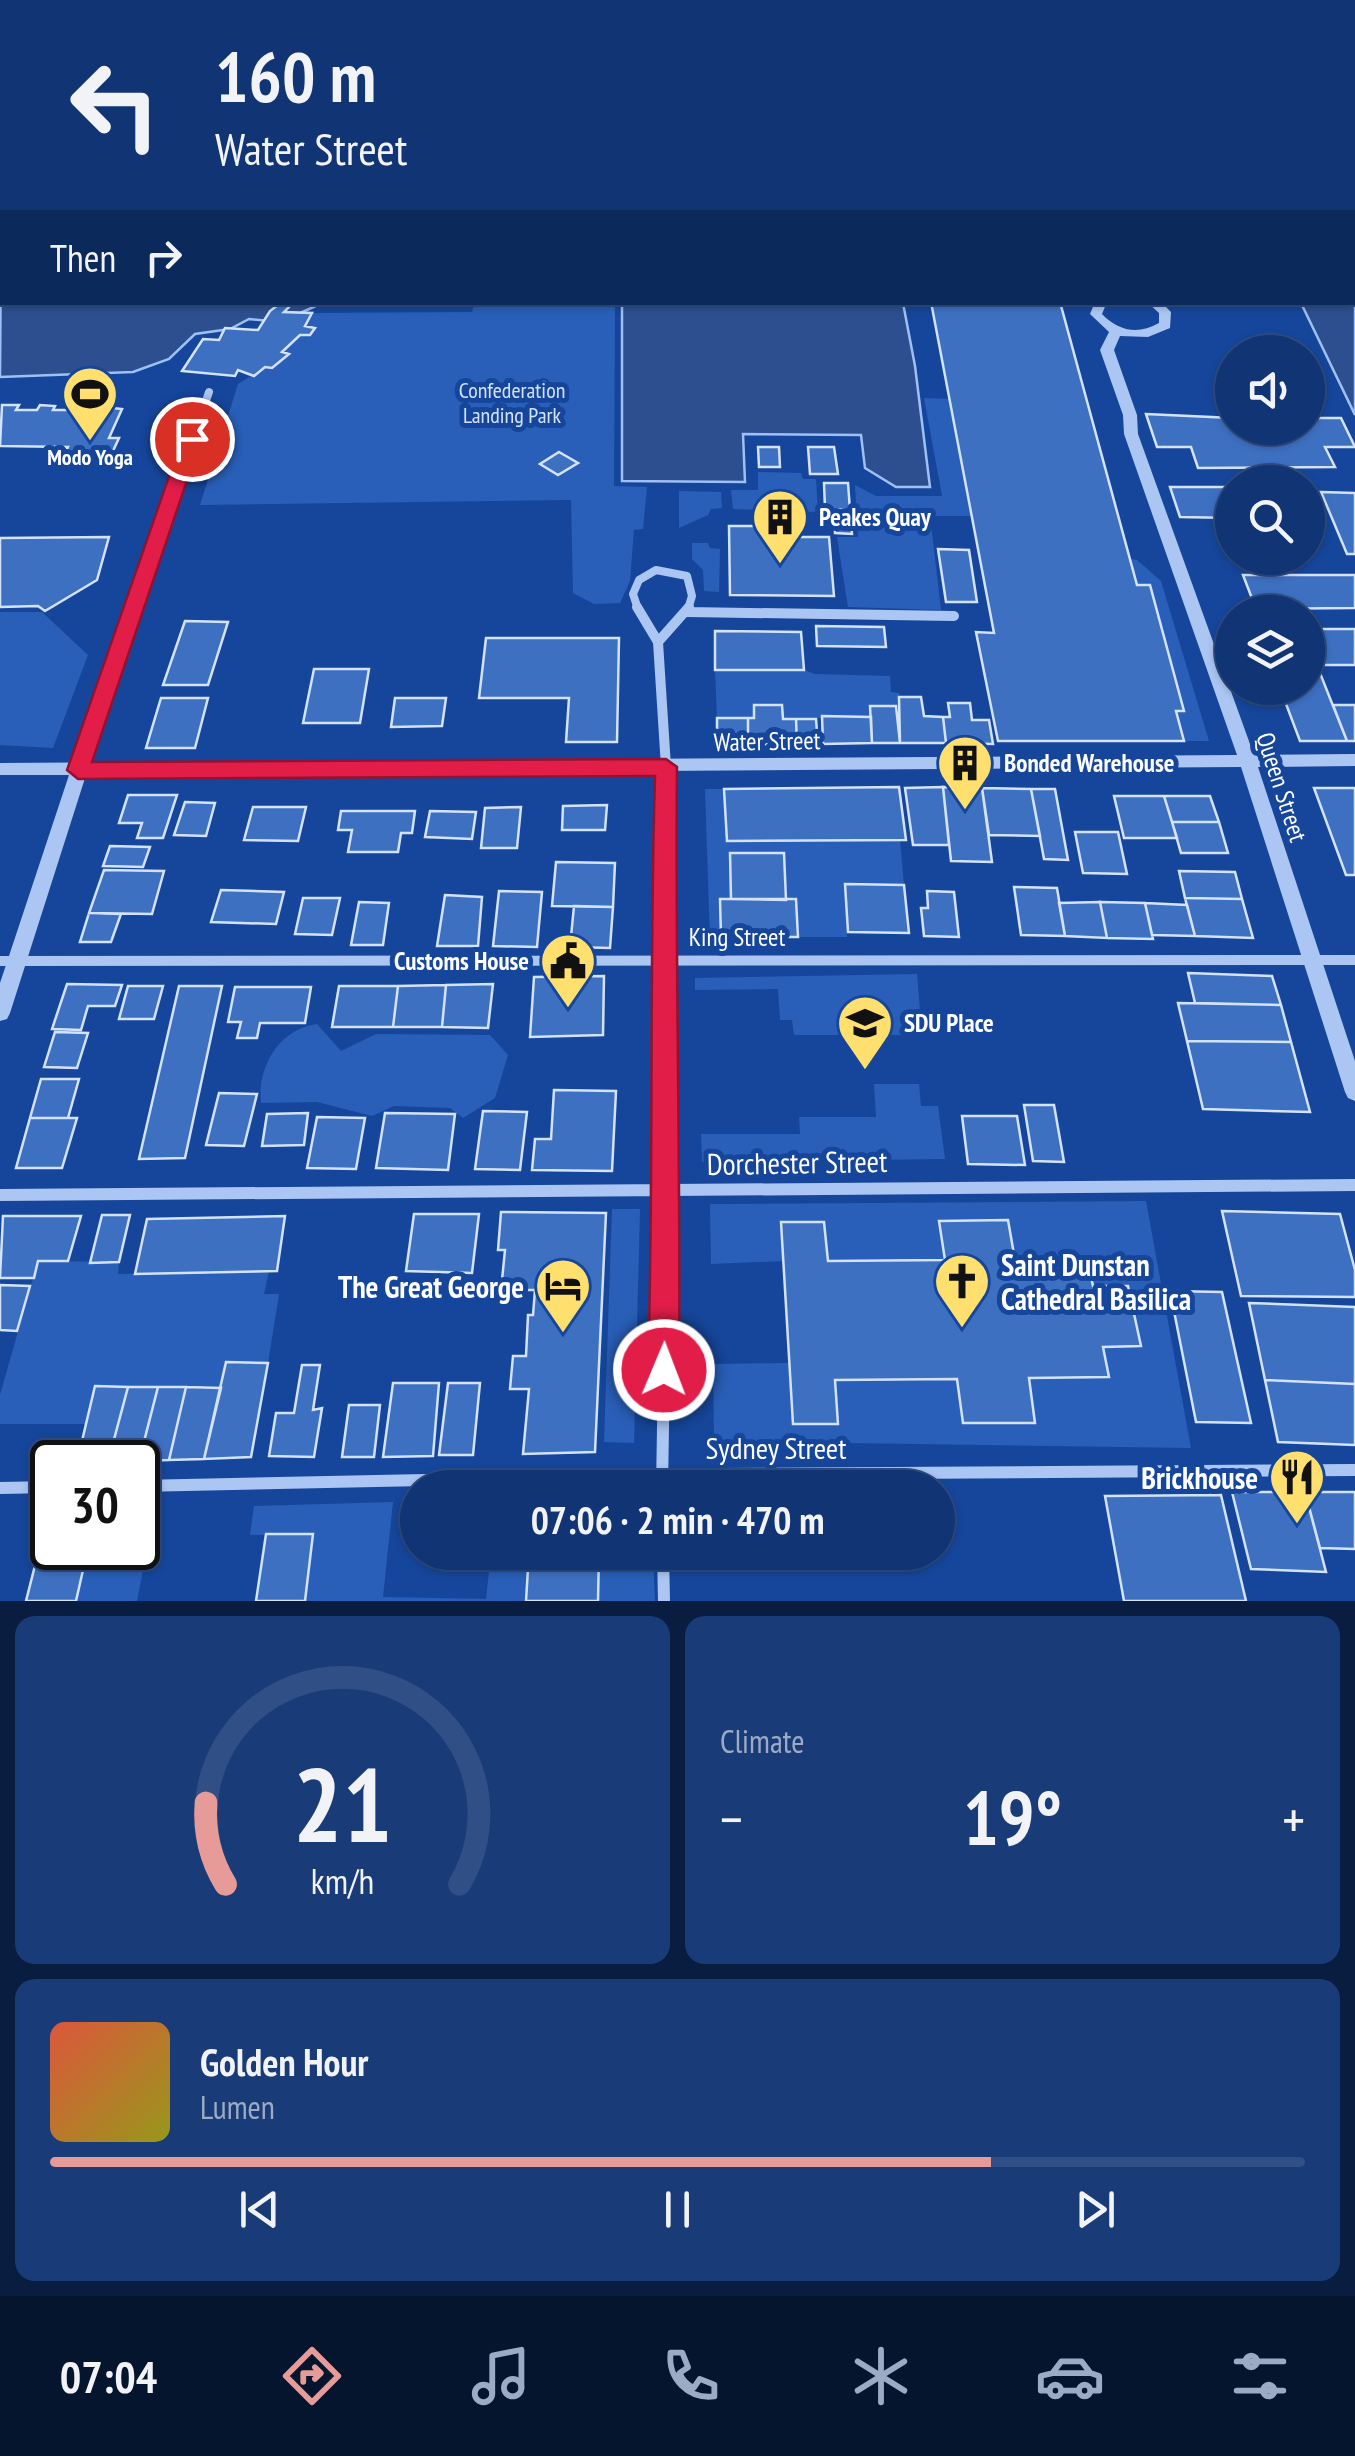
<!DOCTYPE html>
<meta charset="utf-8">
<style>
:root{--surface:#103474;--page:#193c79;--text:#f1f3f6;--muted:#9caac5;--line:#304f86;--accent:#e69b98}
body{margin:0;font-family:"PT Sans Narrow",sans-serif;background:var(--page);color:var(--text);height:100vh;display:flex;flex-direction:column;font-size:38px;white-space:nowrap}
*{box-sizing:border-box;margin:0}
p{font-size:32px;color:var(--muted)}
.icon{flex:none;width:55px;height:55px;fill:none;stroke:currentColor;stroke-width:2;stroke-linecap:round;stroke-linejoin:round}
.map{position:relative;height:1601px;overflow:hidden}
.sheet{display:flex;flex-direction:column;gap:15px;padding:15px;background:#091d40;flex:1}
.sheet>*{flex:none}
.guide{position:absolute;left:0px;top:0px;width:1355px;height:305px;box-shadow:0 2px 8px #0004,0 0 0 2px var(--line);background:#103474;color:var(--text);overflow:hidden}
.buttons{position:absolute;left:1215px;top:335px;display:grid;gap:20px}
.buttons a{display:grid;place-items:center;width:110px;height:110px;border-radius:50%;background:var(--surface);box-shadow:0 2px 8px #0004,0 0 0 2px var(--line);font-size:50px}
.speed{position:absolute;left:30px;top:1440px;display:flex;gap:20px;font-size:50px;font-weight:700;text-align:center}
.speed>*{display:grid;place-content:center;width:130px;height:130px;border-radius:50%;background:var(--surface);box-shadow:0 2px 8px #0004,0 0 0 2px var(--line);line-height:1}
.speed .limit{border:5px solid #111;border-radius:15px;background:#fff;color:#111}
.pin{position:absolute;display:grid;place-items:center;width:85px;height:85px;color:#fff;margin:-42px;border:5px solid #fff;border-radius:50%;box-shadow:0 2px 10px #0007}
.me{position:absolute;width:110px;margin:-55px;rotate:1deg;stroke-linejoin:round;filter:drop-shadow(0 0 8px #0008)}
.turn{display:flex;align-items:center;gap:35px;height:210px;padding:0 50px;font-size:45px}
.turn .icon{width:130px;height:130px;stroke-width:2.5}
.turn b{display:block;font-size:70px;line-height:85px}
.then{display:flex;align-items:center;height:95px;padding:0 50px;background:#0003;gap:20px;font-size:38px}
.big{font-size:75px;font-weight:600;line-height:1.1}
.sheet .tile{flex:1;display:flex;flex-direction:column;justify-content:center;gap:15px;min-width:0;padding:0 35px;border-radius:20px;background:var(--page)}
.sheet .dial{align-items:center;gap:0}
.dial svg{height:260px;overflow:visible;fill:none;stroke:var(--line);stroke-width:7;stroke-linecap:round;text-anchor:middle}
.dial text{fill:var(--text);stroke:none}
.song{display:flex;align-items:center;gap:30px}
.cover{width:120px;height:120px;border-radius:15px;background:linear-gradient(135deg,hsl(10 70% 55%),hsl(60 70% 35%))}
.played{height:10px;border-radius:5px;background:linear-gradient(90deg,var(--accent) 75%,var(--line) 75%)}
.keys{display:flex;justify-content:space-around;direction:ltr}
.heat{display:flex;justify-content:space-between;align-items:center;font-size:55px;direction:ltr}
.sheet .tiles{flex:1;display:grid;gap:15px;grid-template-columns:1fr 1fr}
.tile:last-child{grid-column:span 2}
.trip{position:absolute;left:400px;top:1470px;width:555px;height:100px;border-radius:50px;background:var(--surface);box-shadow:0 2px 8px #0004,0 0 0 2px var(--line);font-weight:600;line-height:100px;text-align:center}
.tabs{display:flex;height:160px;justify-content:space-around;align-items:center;background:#06152e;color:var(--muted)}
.tabs .icon{width:70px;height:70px}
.tabs .current{color:var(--accent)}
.tabs b{font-size:45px;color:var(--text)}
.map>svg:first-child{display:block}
.green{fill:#295fb9}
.water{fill:#2d4f8f;stroke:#9ec0f5;stroke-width:2.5}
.building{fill:#3e70c2;stroke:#d3e3fd;stroke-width:2.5}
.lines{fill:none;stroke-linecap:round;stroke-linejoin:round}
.minor-far2{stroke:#abc6f3;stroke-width:8}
.minor-far1{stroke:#abc6f3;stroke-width:10}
.minor{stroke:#abc6f3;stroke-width:12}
.tertiary{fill:#abc6f3;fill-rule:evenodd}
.route{fill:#e11d48;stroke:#92132f;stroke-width:2.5}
.labels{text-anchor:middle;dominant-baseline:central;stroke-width:10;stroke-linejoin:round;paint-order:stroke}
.far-park-label{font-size:22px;fill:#d3e3fd;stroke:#16469b}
.far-poi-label{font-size:22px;font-weight:bold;fill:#fff;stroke:#16469b}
.poi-label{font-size:25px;font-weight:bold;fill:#fff;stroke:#16469b;text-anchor:start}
.street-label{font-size:25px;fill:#fff;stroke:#16469b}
.near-street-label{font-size:30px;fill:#fff;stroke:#16469b}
.near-poi-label{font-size:30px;font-weight:bold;fill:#fff;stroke:#16469b;text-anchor:end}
</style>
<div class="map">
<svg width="1355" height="1601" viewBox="0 0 1355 1601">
<rect width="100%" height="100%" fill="#16469b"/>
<path class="green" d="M475 302 615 303 614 486 647 487 643 529 634 530 630 581 620 603 594 604 573 593 571 500 200 505 238 384 266 367 272 368 288 354 282 352 300 335 312 313 472 312Z
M924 398 950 399 974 516H930L941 610 848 607 837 537H858L855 485 876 496H942Z
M758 472 801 473 803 479H816L818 512 733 509 731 490H758Z
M679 491 721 492 722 508 711 509 708 515 679 528Z
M692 543H708L710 548 720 549 719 592 704 591 703 570 692 559Z
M1131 559 1137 560 1161 581 1209 741H1184L1176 711 1184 710 1150 585H1137Z
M0 612H42L88 655 53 748 0 745Z
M715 670H804L815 674 890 676 891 692 899 693 901 707 870 706 871 717 783 719 782 705H755L754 718H717Z
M705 789H724L727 841 900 840 904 885 845 884 847 937H798L796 899 786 900 784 853H731V899L721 941 710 942Z
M917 974 922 1035H794L792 1020H780L778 989 695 990V978Z
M317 1024 341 1051 376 1034 490 1035 508 1055 495 1098 463 1118 450 1108 394 1106 372 1116 317 1102 261 1103C257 1067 279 1029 317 1024Z
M874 1084H919L921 1106H938L945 1159 702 1162 701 1134H800L799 1117H876Z
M1146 1201 1191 1448 714 1441 713 1364 789 1363 793 1424H838L835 1380 957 1379 963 1423H1034L1029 1378 1103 1347 1141 1346 1128 1286H1093L1087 1259 1015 1260 940 1221 945 1260 828 1261 824 1222H782L783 1261 711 1264 710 1204Z
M612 1209H640L634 1443 604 1442Z
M38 1261 119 1262 118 1274 269 1271 264 1294H279L268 1363 226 1362 221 1388 95 1386 87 1424H0V1395Z
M393 1502 383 1597 486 1599 491 1553H529L526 1601H305L313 1534 250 1535 254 1506Z
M138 1509H155L137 1601H76L88 1548H138Z
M599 1553H653L655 1601H598Z"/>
<path class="water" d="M0 0H1355V415L1301 303 1352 302V2H2V93Z
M2 128V302L348 303 318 305 280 322 249 319 230 329 195 334 169 359 133 372 0 377Z
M622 303H903L915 366 930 487H896L865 468 861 435 743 434 745 482 622 481Z"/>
<path class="building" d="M282 302H294L284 312 312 313 305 326 315 328 310 335H300L282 352 289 354 272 368 265 367 254 376 238 370 235 376 182 371 203 339 219 340 225 328 258 330 270 311Z
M931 302H1060L1137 585H1150L1184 711H1176L1184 741H998L976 632 994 633Z
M2 405H19L16 410H37L40 405 55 406 53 410H84L86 405 122 409 109 438H119L113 451 103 454H65L68 447 0 446Z
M1146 414 1232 418V428H1308V418H1341L1355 447H1325L1335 467 1198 468 1191 447H1157Z
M758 447H779L780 467H759Z
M808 447H834L838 474H810Z
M559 452 578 463 558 475 540 464Z
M824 483H848L850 510 825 509Z
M1170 487H1232V518L1180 517Z
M1321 492 1355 493V554H1347Z
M834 510H850L852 534 835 533Z
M729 526H797L798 537H829L834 596 730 595Z
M109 537 97 580 45 611 38 606 0 607V538Z
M938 549 969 550 977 602H946Z
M1243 575H1355V608L1256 609Z
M185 621 228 622 208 685H163Z
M816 626 884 627 886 647 817 646Z
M1308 629H1355V665H1308Z
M715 631 801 632 804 670H715Z
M486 638H619L617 742H566L569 698H479Z
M314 669H369L360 723H303Z
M1308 673H1320L1347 741H1300L1280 688H1308Z
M899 697H921L924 716 943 717 946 743H900Z
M161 698H208L195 748H146Z
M395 698H446L442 726 391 727Z
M948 703H970L972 720H989L993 744 946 743 943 717H950Z
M754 705H782L783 719H796L797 745 748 744V718H754Z
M1333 705H1355V741H1347Z
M870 706H896L900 743H872Z
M822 716 871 717 872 743 823 744Z
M717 718H748V744H717Z
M796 719H816L818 745H797Z
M899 787 906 840 727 841 724 789Z
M943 787 949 845H913L905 788Z
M943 787 982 788 992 862 951 861Z
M982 788 1031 789 1040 836 989 835Z
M1314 788H1355V875H1346Z
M1031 789H1055L1068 860 1044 859Z
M128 795H177L163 838H137L142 823H119Z
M1114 796H1164L1177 838H1124Z
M1164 796H1210L1219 822H1172Z
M185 802 215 803 206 836 174 835Z
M607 805 605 830H562L563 806Z
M253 807H306L298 841 244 840Z
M521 807 517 848H481L485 808Z
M341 811H415L412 833H401L398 852H348L352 830H338Z
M430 811 476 812 472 839 425 837Z
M1172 822H1219L1228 853H1181Z
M1075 832H1118L1127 874 1083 873Z
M110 846 150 847 143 867 103 866Z
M730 853H784L786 900 731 899Z
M556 862 615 863 613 907 552 906Z
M104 870 164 871 152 914 89 913Z
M1179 871 1235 872 1242 899 1185 898Z
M845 884 904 885 909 933 848 932Z
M1014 887 1057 888 1065 936 1021 935Z
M221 890 284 892 276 924 211 922Z
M499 891 542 892 537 947 493 946Z
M927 891 954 892 959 937 924 936 921 908H928Z
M445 895 482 897 478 946H437Z
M303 898H340L332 935 295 934Z
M1185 898 1242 899 1253 938 1195 936Z
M720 899H796L798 937H721Z
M359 902 389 903 383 945H351Z
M1100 902 1107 938 1065 936 1059 903Z
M1100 902 1145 903 1153 939 1107 938Z
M1145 903 1187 905 1195 936 1152 935Z
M574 906 613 907 610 948 570 947Z
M89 913 121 914 111 942H80Z
M1188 973 1272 976 1281 1005 1195 1003Z
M604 976 603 1035 530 1037 534 977Z
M67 984 122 985 115 1006H88L81 1030 52 1029Z
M493 984 488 1028 442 1027 446 985Z
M446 985 442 1027H393L398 986Z
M128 986H163L154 1019H119Z
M179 986H222L185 1158 139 1159Z
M339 986H398L393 1027H332Z
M235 987H311L305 1023H260L257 1038H237L241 1022H228Z
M1178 1003 1281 1005 1291 1042 1187 1041Z
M55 1032 88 1033 77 1068 44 1067Z
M1187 1041 1291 1042 1310 1112 1203 1109Z
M41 1079H79L68 1118H30Z
M554 1090 616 1091 612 1171 532 1170 535 1139H551Z
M219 1093 257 1094 244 1146 206 1145Z
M1024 1105H1054L1064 1162 1033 1161Z
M483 1111 527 1112 520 1170 475 1169Z
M308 1113 304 1145 262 1146 267 1114Z
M385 1113 455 1114 448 1170 376 1168Z
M962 1116H1017L1025 1165 968 1164Z
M317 1117 365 1118 356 1169 307 1168Z
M30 1118H77L62 1168H16Z
M1222 1211 1340 1214 1355 1270V1297L1241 1296Z
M501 1212 606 1213 595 1452 523 1454 529 1389H510L513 1356H526L528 1315H533L535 1290H501L505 1250H498Z
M414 1214H479L472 1273 406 1271Z
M102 1215H130L119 1262 90 1263Z
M3 1216H81L68 1261H38L34 1278H0Z
M285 1216 277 1271 135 1274 147 1219Z
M1008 1220 1015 1260 1087 1259 1093 1286H1128L1141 1346 1103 1347 1109 1377 1029 1378 1035 1423H963L957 1379 835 1380 838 1424H793L781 1222H824L828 1261 945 1260 939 1221Z
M0 1285 30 1286 17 1331 0 1330Z
M1170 1291 1222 1292 1251 1423 1196 1422Z
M1249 1303 1355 1307V1384L1265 1380Z
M226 1362 268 1363 251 1457 204 1459Z
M302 1365H320L313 1410 322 1408 314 1457 269 1456 276 1413H294Z
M1265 1380 1355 1384V1445L1278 1442Z
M393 1383H439L433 1456 383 1457Z
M448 1383H480L473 1455H439Z
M95 1386 128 1387 108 1462H77Z
M128 1387H158L139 1461 108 1462Z
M158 1387H186L169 1460 139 1461Z
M186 1387 221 1388 204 1459 169 1460Z
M349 1405H380L374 1457H342Z
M1232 1492H1305L1326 1572 1251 1569Z
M1305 1492H1355V1549L1320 1548Z
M1221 1495 1246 1601H1124L1105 1496Z
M46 1522H52V1548H88L76 1601H26Z
M266 1534H313L305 1601H256Z
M529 1552H599L598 1601H526Z"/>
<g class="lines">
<path class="minor-far2" d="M134 609 209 392
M638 609 633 594 639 580 656 570 687 576 692 596 688 609"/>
<path class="minor-far1" d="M637 607 658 642
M687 612 954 616
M658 642 666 767 664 1045
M658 642 689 607
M79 770 135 607
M0 961 1355 960"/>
<path class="minor" d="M0 1195 1355 1185
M138 1486 722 1474 1355 1470
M0 1488 52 1487
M662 1488 667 1189 664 1043
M663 1552 664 1601"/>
<path class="tertiary" d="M1095 302H1107L1102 314C1118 331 1138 335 1159 323V313L1147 302H1161L1171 312 1170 328 1148 337 1120 336 1114 350 1137 415 1138 434 1254 755 1355 754V766L1258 767 1355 1061V1101L1348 1098 1345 1092 1241 767 86 775 10 1013 7 1019 0 1021V983L69 775H0V763L1237 755 1124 434 1123 415 1100 350 1109 332 1090 314Z"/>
</g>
<path class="route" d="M192 434 201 439 92 762 666 759 677 767C675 968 681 1169 679 1370L674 1380 664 1385 653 1380 648 1370C654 1172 649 974 655 776L78 779 67 770 182 439Z"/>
<defs>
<g id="stadium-pin" transform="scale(2.875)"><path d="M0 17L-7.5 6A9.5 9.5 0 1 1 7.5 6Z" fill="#ffdf6d" stroke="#16469b"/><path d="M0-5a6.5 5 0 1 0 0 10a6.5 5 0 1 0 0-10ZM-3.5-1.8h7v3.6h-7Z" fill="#111"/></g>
<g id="building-pin" transform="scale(2.875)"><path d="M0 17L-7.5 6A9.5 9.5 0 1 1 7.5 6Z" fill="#ffdf6d" stroke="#16469b"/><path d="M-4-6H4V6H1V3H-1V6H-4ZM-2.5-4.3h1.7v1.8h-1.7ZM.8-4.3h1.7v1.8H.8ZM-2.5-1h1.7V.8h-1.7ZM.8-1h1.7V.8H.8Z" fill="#111"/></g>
<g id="civic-pin" transform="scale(2.875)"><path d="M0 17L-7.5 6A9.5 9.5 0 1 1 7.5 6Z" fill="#ffdf6d" stroke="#16469b"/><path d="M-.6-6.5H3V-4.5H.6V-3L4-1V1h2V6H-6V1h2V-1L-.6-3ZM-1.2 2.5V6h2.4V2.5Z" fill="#111"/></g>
<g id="university-pin" transform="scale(2.875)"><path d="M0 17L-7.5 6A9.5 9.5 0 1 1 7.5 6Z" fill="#ffdf6d" stroke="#16469b"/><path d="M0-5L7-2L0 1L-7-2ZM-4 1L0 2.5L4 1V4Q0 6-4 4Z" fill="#111"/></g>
<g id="church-pin" transform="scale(2.875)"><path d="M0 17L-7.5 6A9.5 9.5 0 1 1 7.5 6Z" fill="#ffdf6d" stroke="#16469b"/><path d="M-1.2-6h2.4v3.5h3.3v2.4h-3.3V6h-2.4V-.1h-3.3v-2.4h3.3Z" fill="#111"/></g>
<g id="hotel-pin" transform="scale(2.875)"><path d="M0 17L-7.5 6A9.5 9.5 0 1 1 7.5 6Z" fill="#ffdf6d" stroke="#16469b"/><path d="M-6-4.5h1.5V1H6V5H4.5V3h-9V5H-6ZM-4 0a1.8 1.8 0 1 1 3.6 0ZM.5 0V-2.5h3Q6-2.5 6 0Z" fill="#111"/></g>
<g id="restaurant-pin" transform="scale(2.875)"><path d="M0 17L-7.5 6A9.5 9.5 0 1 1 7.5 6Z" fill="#ffdf6d" stroke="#16469b"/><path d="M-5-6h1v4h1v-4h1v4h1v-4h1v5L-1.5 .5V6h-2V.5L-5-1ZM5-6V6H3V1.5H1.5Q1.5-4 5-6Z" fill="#111"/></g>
</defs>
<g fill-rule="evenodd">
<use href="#stadium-pin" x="90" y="394"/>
<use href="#building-pin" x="780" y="517"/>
<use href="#building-pin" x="965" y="763"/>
<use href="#civic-pin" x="568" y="961"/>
<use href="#university-pin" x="865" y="1023"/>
<use href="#church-pin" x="962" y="1281"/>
<use href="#hotel-pin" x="563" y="1286"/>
<use href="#restaurant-pin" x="1297" y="1477"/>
</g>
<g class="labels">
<g class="far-park-label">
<text x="512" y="390">Confederation<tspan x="512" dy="25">Landing Park</tspan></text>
</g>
<g class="far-poi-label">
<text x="90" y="457">Modo Yoga</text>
</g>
<g class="poi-label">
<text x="819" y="517">Peakes Quay</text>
<text x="1004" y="763">Bonded Warehouse</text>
<text x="529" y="961" text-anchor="end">Customs House</text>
<text x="904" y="1023">SDU Place</text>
</g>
<g class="street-label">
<text transform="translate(767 741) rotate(-1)">Water Street</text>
<text transform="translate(1282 787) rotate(72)">Queen Street</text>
<text x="737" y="937">King Street</text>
</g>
<g class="near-street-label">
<text transform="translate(797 1162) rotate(-1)">Dorchester Street</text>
<text x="776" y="1447">Sydney Street</text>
</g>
<g class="near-poi-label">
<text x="1001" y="1264" text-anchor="start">Saint Dunstan<tspan x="1001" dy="34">Cathedral Basilica</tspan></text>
<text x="524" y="1286">The Great George</text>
<text x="1258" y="1477">Brickhouse</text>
</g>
</g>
</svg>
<div class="buttons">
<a><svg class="icon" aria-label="sound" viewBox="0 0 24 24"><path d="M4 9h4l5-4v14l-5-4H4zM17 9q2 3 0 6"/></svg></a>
<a><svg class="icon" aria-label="search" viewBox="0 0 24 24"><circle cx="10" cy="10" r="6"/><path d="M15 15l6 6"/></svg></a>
<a><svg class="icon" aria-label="layers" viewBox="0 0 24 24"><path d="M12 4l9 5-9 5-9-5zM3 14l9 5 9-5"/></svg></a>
</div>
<div class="speed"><div class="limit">30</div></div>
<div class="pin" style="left:192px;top:439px;background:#d93025"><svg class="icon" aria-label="arrive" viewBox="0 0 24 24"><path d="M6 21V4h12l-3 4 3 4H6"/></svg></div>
<svg class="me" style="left:664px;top:1370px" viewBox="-20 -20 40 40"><circle r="17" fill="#e11d48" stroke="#fff" stroke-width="3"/><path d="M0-11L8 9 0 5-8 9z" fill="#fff"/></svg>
<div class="trip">07:06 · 2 min · 470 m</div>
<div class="guide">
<div class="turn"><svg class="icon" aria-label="left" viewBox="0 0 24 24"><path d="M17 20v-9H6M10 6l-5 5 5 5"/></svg><div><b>160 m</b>Water Street</div></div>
<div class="then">Then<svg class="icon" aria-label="right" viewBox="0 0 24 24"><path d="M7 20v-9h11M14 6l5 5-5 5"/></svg></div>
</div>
</div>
<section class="sheet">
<div class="tiles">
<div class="tile dial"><svg viewBox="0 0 100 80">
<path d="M14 69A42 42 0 1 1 86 69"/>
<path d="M14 69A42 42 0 0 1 8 44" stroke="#e69b98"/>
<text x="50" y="56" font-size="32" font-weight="700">21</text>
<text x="50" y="72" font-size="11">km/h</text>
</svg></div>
<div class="tile"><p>Climate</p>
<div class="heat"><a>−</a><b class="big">19°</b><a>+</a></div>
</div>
<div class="tile">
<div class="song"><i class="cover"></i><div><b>Golden Hour</b><p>Lumen</p></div></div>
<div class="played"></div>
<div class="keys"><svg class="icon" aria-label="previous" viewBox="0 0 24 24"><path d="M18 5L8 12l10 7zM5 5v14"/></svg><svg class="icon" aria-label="pause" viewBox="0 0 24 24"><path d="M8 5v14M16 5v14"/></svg><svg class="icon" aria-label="next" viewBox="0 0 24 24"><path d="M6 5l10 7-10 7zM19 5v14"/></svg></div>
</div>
</div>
</section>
<nav class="tabs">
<b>07:04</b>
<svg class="icon current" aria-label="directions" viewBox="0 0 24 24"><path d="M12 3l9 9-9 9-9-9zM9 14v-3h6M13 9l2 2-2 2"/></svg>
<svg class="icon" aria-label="music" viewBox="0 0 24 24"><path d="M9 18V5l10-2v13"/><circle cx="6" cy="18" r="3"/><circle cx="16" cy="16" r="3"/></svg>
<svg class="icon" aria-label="phone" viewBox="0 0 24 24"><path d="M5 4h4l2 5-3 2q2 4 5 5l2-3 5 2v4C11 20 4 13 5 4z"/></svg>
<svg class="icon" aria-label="climate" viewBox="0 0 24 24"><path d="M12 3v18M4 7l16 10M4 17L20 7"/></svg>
<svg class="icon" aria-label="car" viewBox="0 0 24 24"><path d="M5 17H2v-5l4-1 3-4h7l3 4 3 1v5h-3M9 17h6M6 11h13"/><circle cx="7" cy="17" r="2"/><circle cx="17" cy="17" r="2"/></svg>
<svg class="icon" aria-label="filters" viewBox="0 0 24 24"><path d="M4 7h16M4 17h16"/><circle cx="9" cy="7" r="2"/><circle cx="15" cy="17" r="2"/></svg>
</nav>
